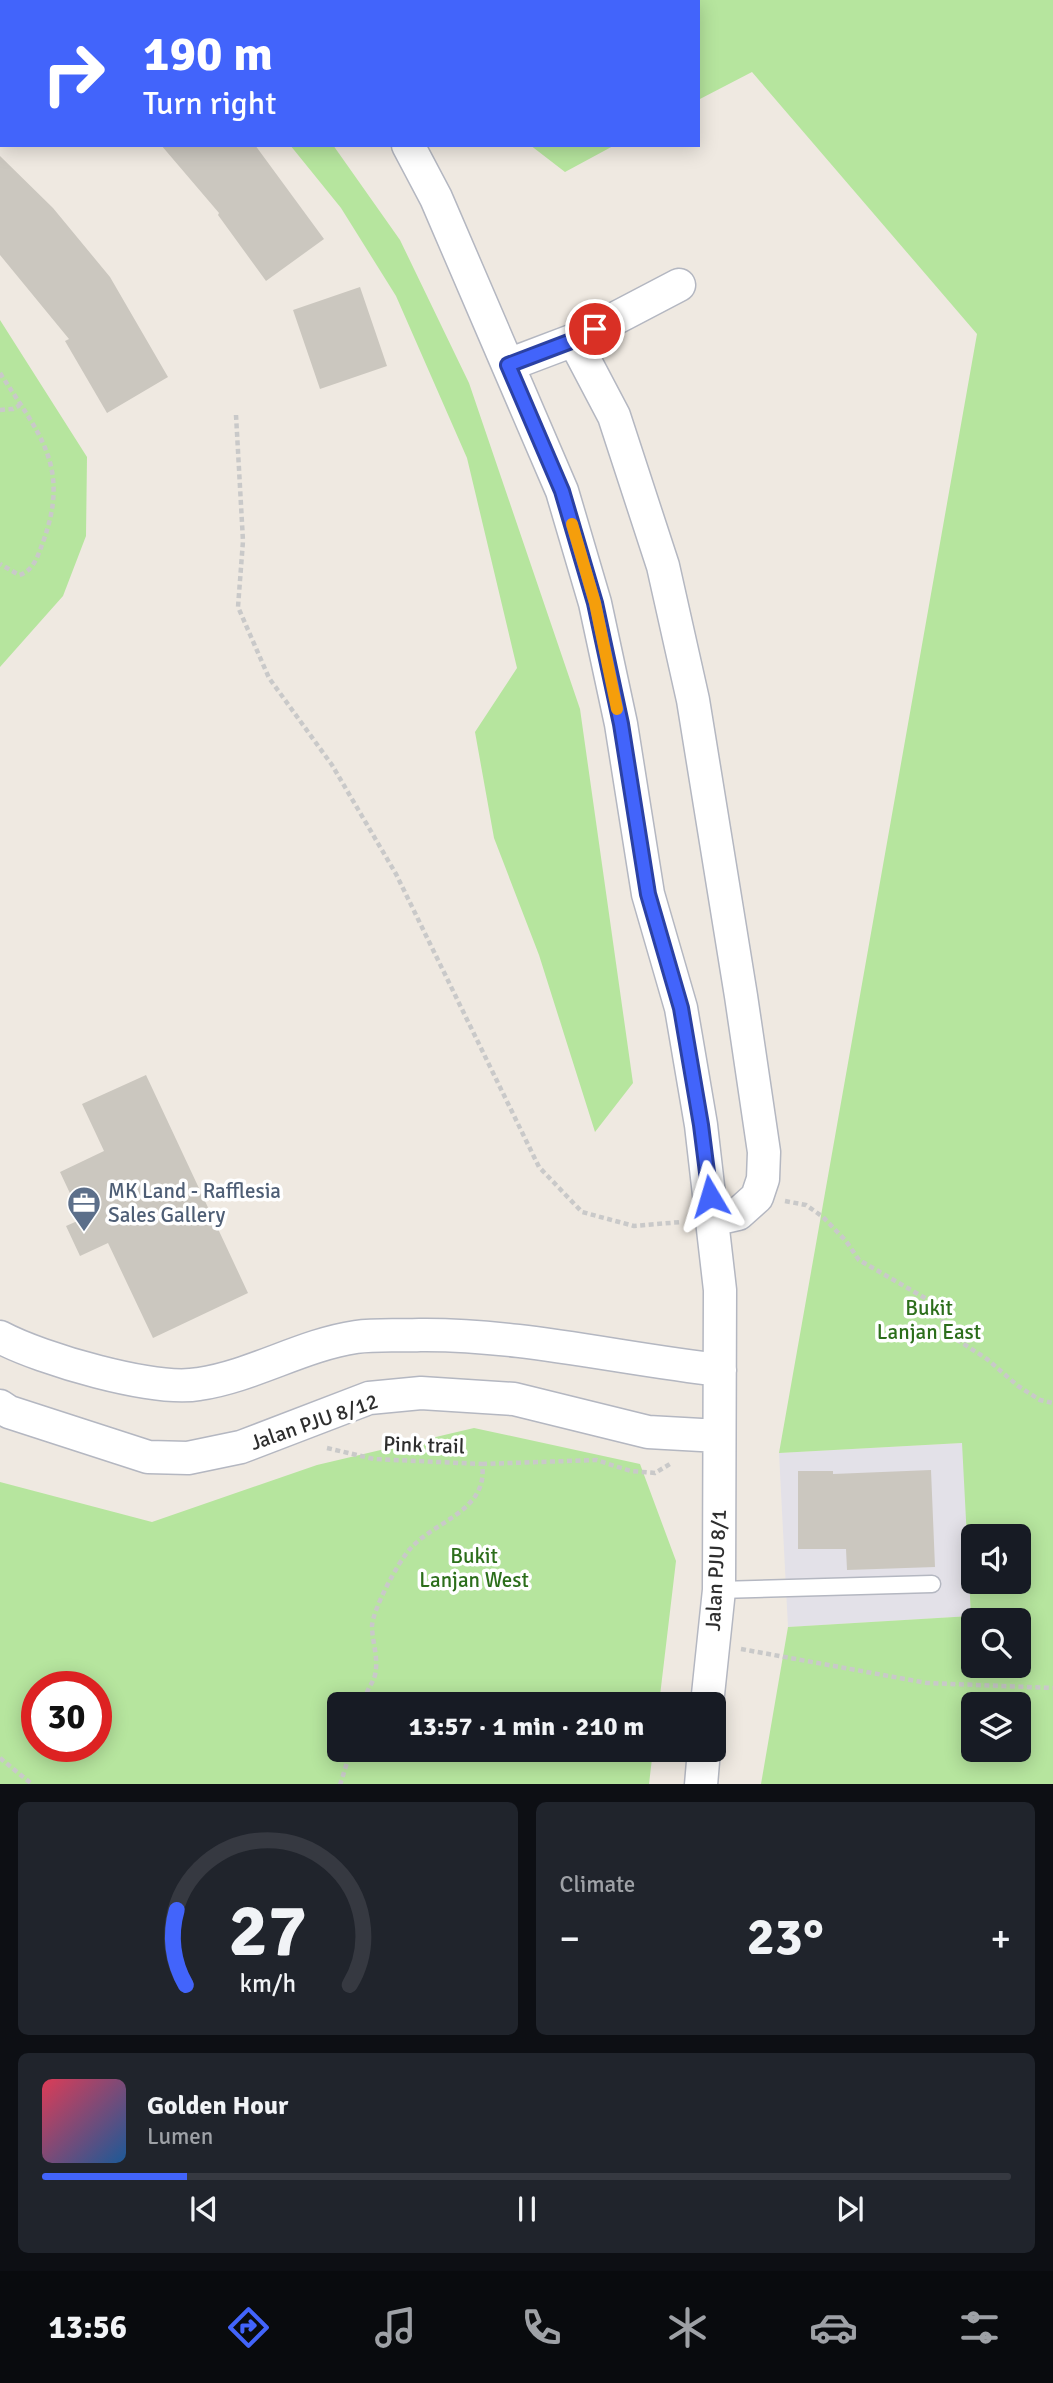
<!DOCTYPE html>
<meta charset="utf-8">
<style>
:root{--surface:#171b24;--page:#20242c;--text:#f1f3f6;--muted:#9ea1a6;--line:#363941;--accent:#4264fb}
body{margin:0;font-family:Signika,sans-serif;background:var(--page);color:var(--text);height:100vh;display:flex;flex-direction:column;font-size:26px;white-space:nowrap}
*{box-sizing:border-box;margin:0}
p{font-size:23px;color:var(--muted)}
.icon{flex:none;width:38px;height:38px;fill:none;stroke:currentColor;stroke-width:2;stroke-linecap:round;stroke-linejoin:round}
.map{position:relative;height:1784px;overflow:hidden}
.side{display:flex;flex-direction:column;gap:18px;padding:18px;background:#0d0f14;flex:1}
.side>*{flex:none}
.guide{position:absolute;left:0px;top:0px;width:700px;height:147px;box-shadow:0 4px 18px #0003;background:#4264fb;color:#fff;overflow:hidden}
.controls{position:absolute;left:961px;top:1524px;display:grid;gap:14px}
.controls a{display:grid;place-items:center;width:70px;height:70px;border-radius:10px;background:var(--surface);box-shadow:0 4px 18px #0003;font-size:35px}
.speed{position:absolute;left:21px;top:1671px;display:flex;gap:14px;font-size:35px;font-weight:700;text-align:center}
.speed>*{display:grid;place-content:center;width:91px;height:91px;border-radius:50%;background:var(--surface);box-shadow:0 4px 18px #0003;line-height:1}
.speed .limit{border:10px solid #d22;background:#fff;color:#111}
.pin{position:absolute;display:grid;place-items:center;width:60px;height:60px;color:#fff;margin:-30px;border:4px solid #fff;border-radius:50%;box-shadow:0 2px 7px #0007}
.me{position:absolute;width:77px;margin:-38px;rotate:353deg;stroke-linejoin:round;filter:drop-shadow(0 0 5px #0008)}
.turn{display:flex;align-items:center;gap:24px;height:147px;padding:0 28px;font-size:32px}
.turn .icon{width:91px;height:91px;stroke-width:2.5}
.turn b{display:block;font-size:49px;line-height:60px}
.big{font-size:52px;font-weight:800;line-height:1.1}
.side .card{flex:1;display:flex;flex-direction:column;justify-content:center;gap:10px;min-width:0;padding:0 24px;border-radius:10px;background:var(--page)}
.side .dial{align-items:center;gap:0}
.dial svg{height:182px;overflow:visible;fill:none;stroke:var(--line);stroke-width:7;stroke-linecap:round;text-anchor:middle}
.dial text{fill:var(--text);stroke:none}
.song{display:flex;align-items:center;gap:21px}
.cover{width:84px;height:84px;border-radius:10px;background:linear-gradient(135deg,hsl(350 70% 55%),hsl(210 70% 35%))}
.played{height:7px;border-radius:4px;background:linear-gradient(90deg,var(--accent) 15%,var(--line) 15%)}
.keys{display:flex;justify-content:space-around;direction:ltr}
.heat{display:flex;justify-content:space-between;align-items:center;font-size:38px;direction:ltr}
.side .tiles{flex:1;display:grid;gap:18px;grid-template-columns:1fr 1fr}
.card:last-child{grid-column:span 2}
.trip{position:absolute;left:327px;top:1692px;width:399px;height:70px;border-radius:10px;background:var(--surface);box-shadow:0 4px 18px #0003;font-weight:800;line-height:70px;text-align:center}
.dock{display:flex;height:112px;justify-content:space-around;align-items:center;background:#090b0e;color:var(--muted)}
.dock .icon{width:49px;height:49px}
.dock .selected{color:var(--accent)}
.dock b{font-size:32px;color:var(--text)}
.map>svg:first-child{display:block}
.industrial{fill:#e3e1e8}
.green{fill:#b6e59e;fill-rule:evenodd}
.building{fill:#cbc7bf}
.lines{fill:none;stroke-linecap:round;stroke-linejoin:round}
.service-casing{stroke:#b4b7c1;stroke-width:19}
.minor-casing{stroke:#b4b7c1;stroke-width:35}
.path{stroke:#c9c9c9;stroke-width:4.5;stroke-dasharray:5 3.5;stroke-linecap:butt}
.service{stroke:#fff;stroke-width:16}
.minor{stroke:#fff;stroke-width:32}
.route-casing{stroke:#2b41a3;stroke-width:18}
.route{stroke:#4264fb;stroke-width:12}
.slow{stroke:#f59e0b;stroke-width:12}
.labels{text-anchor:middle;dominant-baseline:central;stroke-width:7;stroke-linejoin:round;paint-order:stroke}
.service-label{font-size:21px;fill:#4e5e75;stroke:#fff;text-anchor:start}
.park-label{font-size:21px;fill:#2c6e1b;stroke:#fff}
.street-label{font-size:21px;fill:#2e2e2e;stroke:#fff}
</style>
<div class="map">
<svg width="1053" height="1785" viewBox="0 0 1053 1785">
<rect width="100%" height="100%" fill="#efe9e1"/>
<path class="industrial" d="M963 1443 971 1616 788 1627 779 1453Z"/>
<path class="green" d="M353 0H1053V1784H761L788 1627 971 1616 962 1443 779 1453 977 334 752 72 698 100V2ZM1018 1536V1582H973V1536ZM1018 1620V1666H973V1620ZM1018 1704V1750H973V1704Z
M290 145H333L400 240 469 383 580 709 633 1083 595 1132 539 955 494 838 475 732 517 668 467 458 396 296 341 208Z
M530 145H615L565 172Z
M0 320 87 457 86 536 63 596 0 667Z
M474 1428 640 1464 676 1561 659 1704H340V1750H653L649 1784H0V1482L152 1522 317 1465ZM96 1687V1746H37V1687Z"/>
<path class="building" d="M161 145H255L324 239 266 281 218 215 219 213Z
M0 156 53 208 110 277 168 377 107 413 65 341 69 339 0 255Z
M360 287 387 366 320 389 293 310Z
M146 1075 248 1293 153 1338 108 1243 80 1256 66 1226 82 1219 60 1172 104 1151 82 1104Z
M931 1470 935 1567 847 1570 846 1549H798V1471H833V1474Z"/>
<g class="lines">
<g class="service-casing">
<path id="service" d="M719 1590 932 1584"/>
</g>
<g class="minor-casing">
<path id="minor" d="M315 0 316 2
M408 145 436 198 562 491 595 603 621 724 648 894 681 1008 701 1125 720 1290 719 1590 707 1704
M574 340 614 416 663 566 693 700 741 996 764 1152 763 1179 757 1197 738 1214 712 1220
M508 365 574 340 679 285
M0 1337C41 1359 154 1392 199 1384 253 1376 302 1345 356 1337 377 1334 399 1336 420 1335 521 1334 620 1359 720 1370
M0 1406 9 1412 148 1457 188 1458 241 1447 369 1398 421 1393 514 1399 648 1432 719 1436
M701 1785 704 1750"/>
</g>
<path class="path" d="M415 2 416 0
M0 373C39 434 71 466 43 542 38 555 34 571 19 575L0 564
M0 410 13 409 20 405
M236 415 243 541 238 607 269 678 332 765 396 874 539 1167 582 1212 634 1226 681 1222
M785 1201 806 1205 823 1217 846 1241 859 1260 937 1305 946 1331 956 1339 987 1359 1018 1386 1040 1400 1053 1403
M327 1448 374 1459 482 1464C489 1511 434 1521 410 1549 398 1562 373 1609 372 1626 372 1642 379 1658 375 1675 372 1686 364 1691 366 1704
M482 1464 596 1460 631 1471 655 1473 670 1464
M741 1649 927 1683 1053 1688
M0 1758 33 1785
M340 1785 351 1750"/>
<use href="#service" class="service"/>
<use href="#minor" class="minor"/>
</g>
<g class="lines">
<g class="route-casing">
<path id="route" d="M595 329 574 340 508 365 562 491 595 603 621 724 648 894 681 1008 701 1125 710 1196"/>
</g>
<use href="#route" class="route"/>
<path class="slow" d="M572 524 595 603 617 709"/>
</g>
<defs>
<g id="office-pin" transform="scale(1.75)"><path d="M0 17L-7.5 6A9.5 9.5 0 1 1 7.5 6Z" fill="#5c6f8a" stroke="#fff"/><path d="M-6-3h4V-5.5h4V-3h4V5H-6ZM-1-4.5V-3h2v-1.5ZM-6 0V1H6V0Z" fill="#fff"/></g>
</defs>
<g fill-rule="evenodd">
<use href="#office-pin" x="84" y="1203"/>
</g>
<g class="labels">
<g class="service-label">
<text x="108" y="1191">MK Land - Rafflesia<tspan x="108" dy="24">Sales Gallery</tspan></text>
</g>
<g class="park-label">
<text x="929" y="1308">Bukit<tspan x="929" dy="24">Lanjan East</tspan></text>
<text x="474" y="1556">Bukit<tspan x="474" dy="24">Lanjan West</tspan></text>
</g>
<g class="street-label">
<text transform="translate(314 1422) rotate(-19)">Jalan PJU 8/12</text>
<text transform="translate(424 1445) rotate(2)">Pink trail</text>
<text transform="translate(716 1570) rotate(-87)">Jalan PJU 8/1</text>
</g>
</g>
</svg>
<div class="controls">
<a><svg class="icon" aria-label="sound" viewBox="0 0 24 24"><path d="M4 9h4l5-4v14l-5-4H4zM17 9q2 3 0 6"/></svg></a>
<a><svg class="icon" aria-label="search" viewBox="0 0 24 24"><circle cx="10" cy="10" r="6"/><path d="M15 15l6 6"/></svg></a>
<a><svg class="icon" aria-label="layers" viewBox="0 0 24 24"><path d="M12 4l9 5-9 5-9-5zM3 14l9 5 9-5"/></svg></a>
</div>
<div class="speed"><div class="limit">30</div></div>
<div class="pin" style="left:595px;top:329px;background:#d93025"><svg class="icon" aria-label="arrive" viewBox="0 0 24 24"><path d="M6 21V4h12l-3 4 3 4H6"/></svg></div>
<svg class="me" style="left:710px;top:1196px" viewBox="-20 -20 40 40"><path d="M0-17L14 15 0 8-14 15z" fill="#4264fb" stroke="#fff" stroke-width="4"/></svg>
<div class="trip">13:57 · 1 min · 210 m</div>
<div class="guide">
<div class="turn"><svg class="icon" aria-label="right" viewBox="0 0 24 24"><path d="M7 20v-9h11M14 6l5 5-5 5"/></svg><div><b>190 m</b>Turn right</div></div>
</div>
</div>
<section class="side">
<div class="tiles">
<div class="card dial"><svg viewBox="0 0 100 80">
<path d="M14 69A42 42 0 1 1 86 69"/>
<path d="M14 69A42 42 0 0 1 10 36" stroke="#4264fb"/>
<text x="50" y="56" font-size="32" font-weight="700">27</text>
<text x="50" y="72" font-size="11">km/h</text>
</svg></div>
<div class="card"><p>Climate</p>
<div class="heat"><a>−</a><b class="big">23°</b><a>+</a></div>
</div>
<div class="card">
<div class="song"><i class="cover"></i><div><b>Golden Hour</b><p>Lumen</p></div></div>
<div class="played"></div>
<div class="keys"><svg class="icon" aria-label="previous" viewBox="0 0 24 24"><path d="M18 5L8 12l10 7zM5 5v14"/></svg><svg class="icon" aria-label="pause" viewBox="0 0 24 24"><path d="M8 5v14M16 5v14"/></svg><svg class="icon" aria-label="next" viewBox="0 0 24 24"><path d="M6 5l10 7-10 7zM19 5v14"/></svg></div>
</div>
</div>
</section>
<nav class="dock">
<b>13:56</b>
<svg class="icon selected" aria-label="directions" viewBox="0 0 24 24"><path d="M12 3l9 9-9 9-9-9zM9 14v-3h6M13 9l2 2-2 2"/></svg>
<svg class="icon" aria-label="music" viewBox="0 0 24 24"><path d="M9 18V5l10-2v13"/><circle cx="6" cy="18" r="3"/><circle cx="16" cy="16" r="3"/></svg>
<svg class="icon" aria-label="phone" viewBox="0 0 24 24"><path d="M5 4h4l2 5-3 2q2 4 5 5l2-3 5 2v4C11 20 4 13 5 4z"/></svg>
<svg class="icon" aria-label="climate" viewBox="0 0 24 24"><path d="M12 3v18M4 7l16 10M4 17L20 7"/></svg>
<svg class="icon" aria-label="car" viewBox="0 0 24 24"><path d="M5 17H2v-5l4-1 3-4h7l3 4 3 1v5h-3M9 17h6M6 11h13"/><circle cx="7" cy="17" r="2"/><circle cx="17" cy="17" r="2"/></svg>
<svg class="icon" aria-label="filters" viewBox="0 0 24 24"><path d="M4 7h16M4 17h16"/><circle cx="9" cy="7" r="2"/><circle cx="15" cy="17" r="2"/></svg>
</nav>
